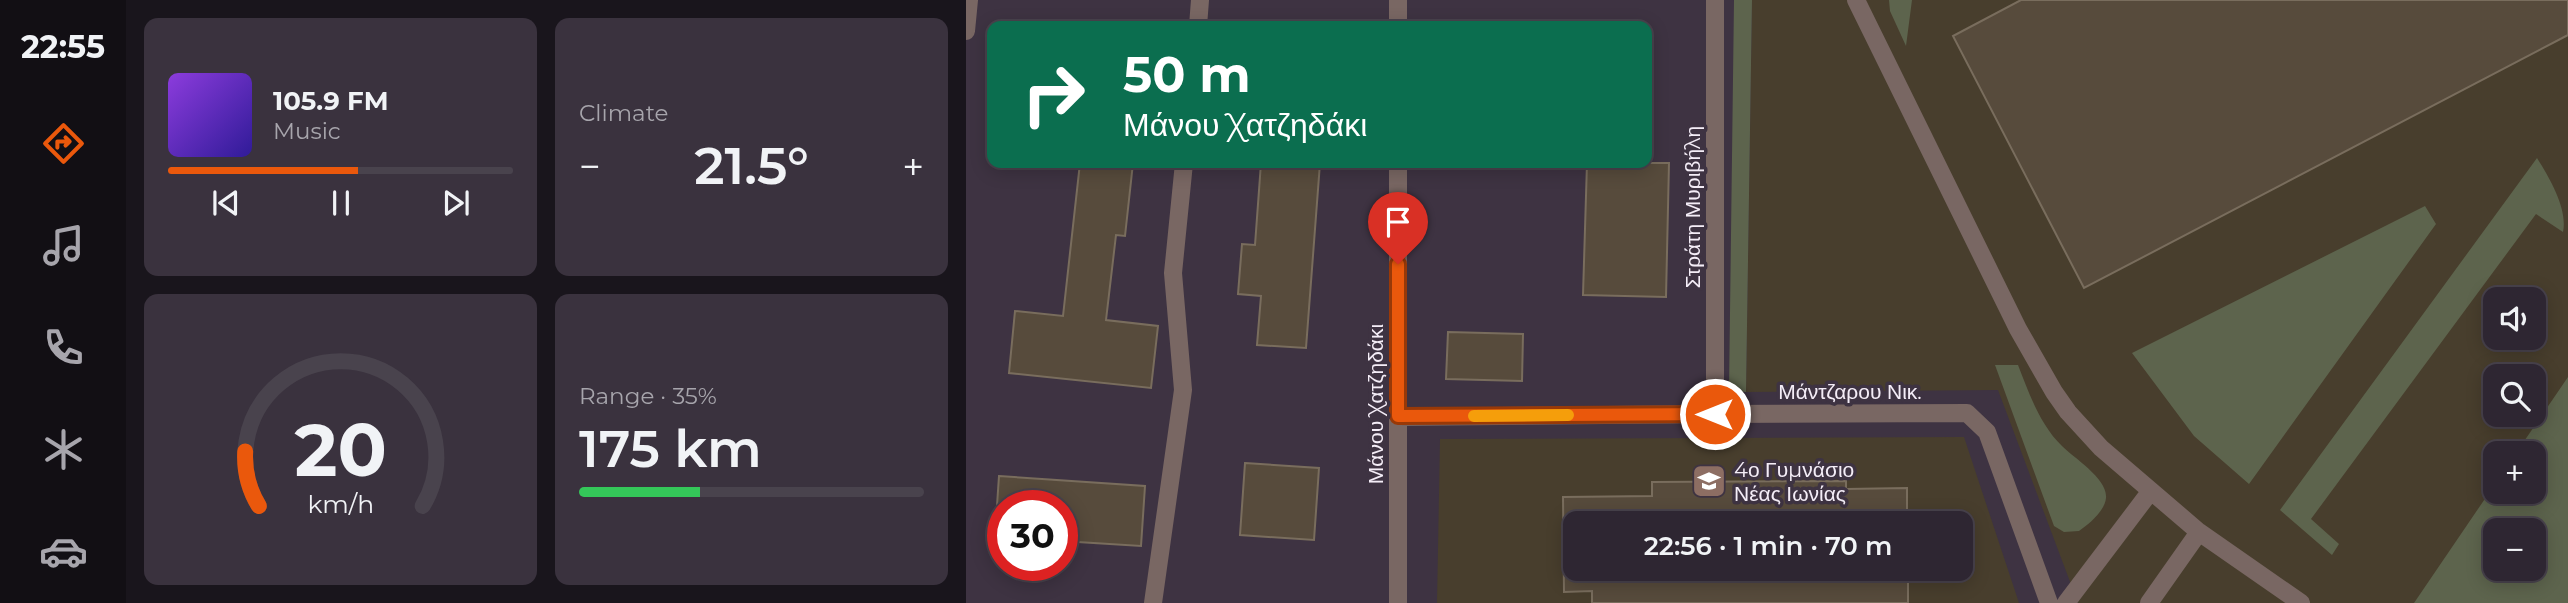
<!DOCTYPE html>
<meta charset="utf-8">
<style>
:root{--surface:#2e2632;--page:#3a323e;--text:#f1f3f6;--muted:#a7a5ac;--line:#49434d;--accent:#ea580c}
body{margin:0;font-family:Montserrat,sans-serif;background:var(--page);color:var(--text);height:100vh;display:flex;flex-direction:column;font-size:26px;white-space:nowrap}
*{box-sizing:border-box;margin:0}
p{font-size:23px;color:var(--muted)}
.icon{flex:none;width:38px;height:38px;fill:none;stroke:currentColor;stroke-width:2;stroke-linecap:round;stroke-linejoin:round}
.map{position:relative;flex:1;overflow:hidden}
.details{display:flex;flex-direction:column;gap:18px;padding:18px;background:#19151c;width:840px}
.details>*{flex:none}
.banner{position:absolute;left:21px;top:21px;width:665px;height:147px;border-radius:14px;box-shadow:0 4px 18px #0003,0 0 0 2px var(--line);background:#0b6e4f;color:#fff;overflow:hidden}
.buttons{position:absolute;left:1517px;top:287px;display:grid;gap:14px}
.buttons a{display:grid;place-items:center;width:63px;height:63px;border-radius:14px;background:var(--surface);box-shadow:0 4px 18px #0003,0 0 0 2px var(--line);font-size:35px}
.speed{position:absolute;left:21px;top:490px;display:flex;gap:14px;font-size:35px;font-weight:700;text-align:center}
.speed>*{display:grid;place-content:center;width:91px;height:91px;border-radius:50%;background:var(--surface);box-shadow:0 4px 18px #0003,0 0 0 2px var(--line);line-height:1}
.speed .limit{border:10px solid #d22;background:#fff;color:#111}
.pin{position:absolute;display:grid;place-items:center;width:60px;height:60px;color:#fff;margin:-72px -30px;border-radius:50% 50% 50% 0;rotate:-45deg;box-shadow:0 0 7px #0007}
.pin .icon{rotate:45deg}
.me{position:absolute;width:77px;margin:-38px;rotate:270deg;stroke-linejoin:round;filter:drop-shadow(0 0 5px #0008)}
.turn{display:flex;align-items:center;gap:24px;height:147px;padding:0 21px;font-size:32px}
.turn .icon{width:91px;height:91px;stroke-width:2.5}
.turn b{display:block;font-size:49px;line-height:60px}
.big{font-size:52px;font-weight:600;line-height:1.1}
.details .card{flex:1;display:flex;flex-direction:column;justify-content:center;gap:10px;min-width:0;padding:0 24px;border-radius:14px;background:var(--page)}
.details .dial{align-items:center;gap:0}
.dial svg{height:182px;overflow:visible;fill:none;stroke:var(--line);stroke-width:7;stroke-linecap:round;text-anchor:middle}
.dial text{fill:var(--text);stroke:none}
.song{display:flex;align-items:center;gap:21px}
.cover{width:84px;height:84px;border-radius:10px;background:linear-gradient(135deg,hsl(270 70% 55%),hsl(250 70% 35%))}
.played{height:7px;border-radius:4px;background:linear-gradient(90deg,var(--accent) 55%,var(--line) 55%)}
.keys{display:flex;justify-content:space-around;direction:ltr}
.heat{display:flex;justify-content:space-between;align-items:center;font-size:38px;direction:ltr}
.charge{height:10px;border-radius:5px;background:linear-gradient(90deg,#34c759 35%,var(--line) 0)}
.details .tiles{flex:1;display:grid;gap:18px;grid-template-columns:repeat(2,1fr)}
.trip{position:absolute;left:597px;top:511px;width:410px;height:70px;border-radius:14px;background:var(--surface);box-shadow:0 4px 18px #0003,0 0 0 2px var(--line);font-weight:600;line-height:70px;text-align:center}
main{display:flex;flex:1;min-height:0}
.menu{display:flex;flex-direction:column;width:126px;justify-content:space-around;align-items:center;background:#120f14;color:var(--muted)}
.menu .icon{width:49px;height:49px}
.menu .on{color:var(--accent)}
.menu b{font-size:32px;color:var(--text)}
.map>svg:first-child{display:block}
.education{fill:#483e2d;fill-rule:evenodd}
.green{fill:#5d644d;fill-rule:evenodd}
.building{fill:#574b3c;stroke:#796d5d;stroke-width:2}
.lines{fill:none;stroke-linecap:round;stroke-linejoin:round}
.service{stroke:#796763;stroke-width:18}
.minor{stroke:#796763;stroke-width:18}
.route-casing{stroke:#983908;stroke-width:18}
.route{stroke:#ea580c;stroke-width:12}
.slow{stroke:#f59e0b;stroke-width:12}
.labels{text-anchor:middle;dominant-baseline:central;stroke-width:7;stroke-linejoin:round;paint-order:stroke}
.street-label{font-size:21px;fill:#f4edf7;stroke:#3e3342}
.poi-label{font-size:21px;fill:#f4edf7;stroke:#3e3342;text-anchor:start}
</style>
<main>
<nav class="menu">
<b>22:55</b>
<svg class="icon on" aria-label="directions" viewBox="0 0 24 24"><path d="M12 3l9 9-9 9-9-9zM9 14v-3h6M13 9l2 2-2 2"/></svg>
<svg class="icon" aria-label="music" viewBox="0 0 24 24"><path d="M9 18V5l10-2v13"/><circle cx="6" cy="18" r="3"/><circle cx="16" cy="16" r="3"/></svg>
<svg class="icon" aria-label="phone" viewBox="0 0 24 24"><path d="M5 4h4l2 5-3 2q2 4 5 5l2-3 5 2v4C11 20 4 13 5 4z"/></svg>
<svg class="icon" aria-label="climate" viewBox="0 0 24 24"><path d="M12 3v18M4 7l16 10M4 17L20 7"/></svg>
<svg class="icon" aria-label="car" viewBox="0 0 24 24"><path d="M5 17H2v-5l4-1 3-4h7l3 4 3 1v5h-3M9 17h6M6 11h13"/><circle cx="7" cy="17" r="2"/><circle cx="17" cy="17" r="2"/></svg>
</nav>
<section class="details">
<div class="tiles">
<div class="card">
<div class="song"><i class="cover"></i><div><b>105.9 FM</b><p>Music</p></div></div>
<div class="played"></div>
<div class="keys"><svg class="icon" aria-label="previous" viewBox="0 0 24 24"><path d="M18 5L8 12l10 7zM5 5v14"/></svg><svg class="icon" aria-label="pause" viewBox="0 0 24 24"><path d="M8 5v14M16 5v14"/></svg><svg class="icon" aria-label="next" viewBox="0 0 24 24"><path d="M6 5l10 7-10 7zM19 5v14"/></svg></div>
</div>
<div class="card"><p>Climate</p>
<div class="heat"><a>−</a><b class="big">21.5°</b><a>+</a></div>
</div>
<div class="card dial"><svg viewBox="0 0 100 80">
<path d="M14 69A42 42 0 1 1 86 69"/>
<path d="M14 69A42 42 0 0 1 8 45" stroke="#ea580c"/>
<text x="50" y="56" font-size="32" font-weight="700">20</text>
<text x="50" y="72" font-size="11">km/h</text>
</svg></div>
<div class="card"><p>Range · 35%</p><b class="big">175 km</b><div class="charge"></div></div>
</div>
</section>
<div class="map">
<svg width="1602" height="603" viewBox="0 0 1602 603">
<rect width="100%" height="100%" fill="#3e3342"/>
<path class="education" d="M786 0H1602V603H1112L1032 390 780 392ZM1530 299H1568V338H1530ZM1530 376H1568V415H1530ZM1530 453H1568V492H1530ZM1530 530H1568V569H1530Z
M998 437 1053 603H471L474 439ZM609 523H994V569H609Z"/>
<path class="green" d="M768 0H786L780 392 763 391Z
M923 0H946L940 46 924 11Z
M1571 158C1583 177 1602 209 1597 232L1570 214 1345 519 1373 544 1366 555 1314 510Z
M1459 206 1470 224 1283 484 1228 436 1166 353Z
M1029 365H1052C1063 393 1074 425 1096 446 1108 458 1142 479 1140 498 1139 511 1122 525 1113 531L1098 532 1088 526Z
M1602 377V603H1448L1529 484 1530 492H1568V453H1550ZM1568 530V569H1530V530Z"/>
<path class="building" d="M1055 0H1602V35L1118 288 987 36Z
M114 163H167L159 236 150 235 140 320 192 326 185 388 43 373 49 311 97 316Z
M295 163H354L340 348 291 345 295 296 272 294 276 244 289 245Z
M621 163H703L700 297 617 295Z
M482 332 557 334 556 381 480 379Z
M279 463 353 468 348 540 274 535Z
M33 476 179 486 175 546 96 541V506H37V536L29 535Z
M880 481V489L941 488V523H609V569H942V603H626V591L598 592 597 497 686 496V482Z"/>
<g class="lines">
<path class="service" d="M890 0 1052 329 1088 392 1102 412 1135 448 1233 532 1335 603
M749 414 1001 413 1021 432 1083 603
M1100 603 1184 492
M1183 603 1233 532"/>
<path class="minor" d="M232 26 234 0
M432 26V0
M0 31 3 0
M432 417 749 414V0
M187 603 217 390 207 273 218 163
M432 603V163"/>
</g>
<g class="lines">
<g class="route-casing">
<path id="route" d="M432 264V416L749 414"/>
</g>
<use href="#route" class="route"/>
<path class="slow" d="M508 416 602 415"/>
</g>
<defs>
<g id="school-square" transform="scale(1.75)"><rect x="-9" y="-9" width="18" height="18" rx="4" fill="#8d6e63" stroke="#3e3342"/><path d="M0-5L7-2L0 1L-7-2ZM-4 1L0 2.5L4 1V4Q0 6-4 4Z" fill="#fff"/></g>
</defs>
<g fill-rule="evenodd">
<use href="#school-square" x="743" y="481"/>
</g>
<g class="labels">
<g class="street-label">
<text transform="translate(726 207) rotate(-90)">Στράτη Μυριβήλη</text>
<text x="884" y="391">Μάντζαρου Νικ.</text>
<text transform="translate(409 404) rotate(-90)">Μάνου Χατζηδάκι</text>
</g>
<g class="poi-label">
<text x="768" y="469">4ο Γυμνάσιο<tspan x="768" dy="24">Νέας Ιωνίας</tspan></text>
</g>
</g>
</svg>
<div class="buttons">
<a><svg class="icon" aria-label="sound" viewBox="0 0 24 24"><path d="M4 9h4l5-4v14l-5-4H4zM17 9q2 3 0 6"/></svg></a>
<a><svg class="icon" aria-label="search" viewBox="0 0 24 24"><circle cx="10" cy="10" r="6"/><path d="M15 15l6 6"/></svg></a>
<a>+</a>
<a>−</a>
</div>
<div class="speed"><div class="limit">30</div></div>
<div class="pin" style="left:432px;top:264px;background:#d93025"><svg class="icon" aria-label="arrive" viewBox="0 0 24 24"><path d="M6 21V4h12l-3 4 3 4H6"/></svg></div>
<svg class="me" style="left:749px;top:414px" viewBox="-20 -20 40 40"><circle r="17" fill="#ea580c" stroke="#fff" stroke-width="3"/><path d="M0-11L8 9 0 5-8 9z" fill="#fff"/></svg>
<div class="trip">22:56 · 1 min · 70 m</div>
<div class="banner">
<div class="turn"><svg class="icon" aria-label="right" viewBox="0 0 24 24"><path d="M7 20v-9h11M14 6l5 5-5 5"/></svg><div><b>50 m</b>Μάνου Χατζηδάκι</div></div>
</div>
</div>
</main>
